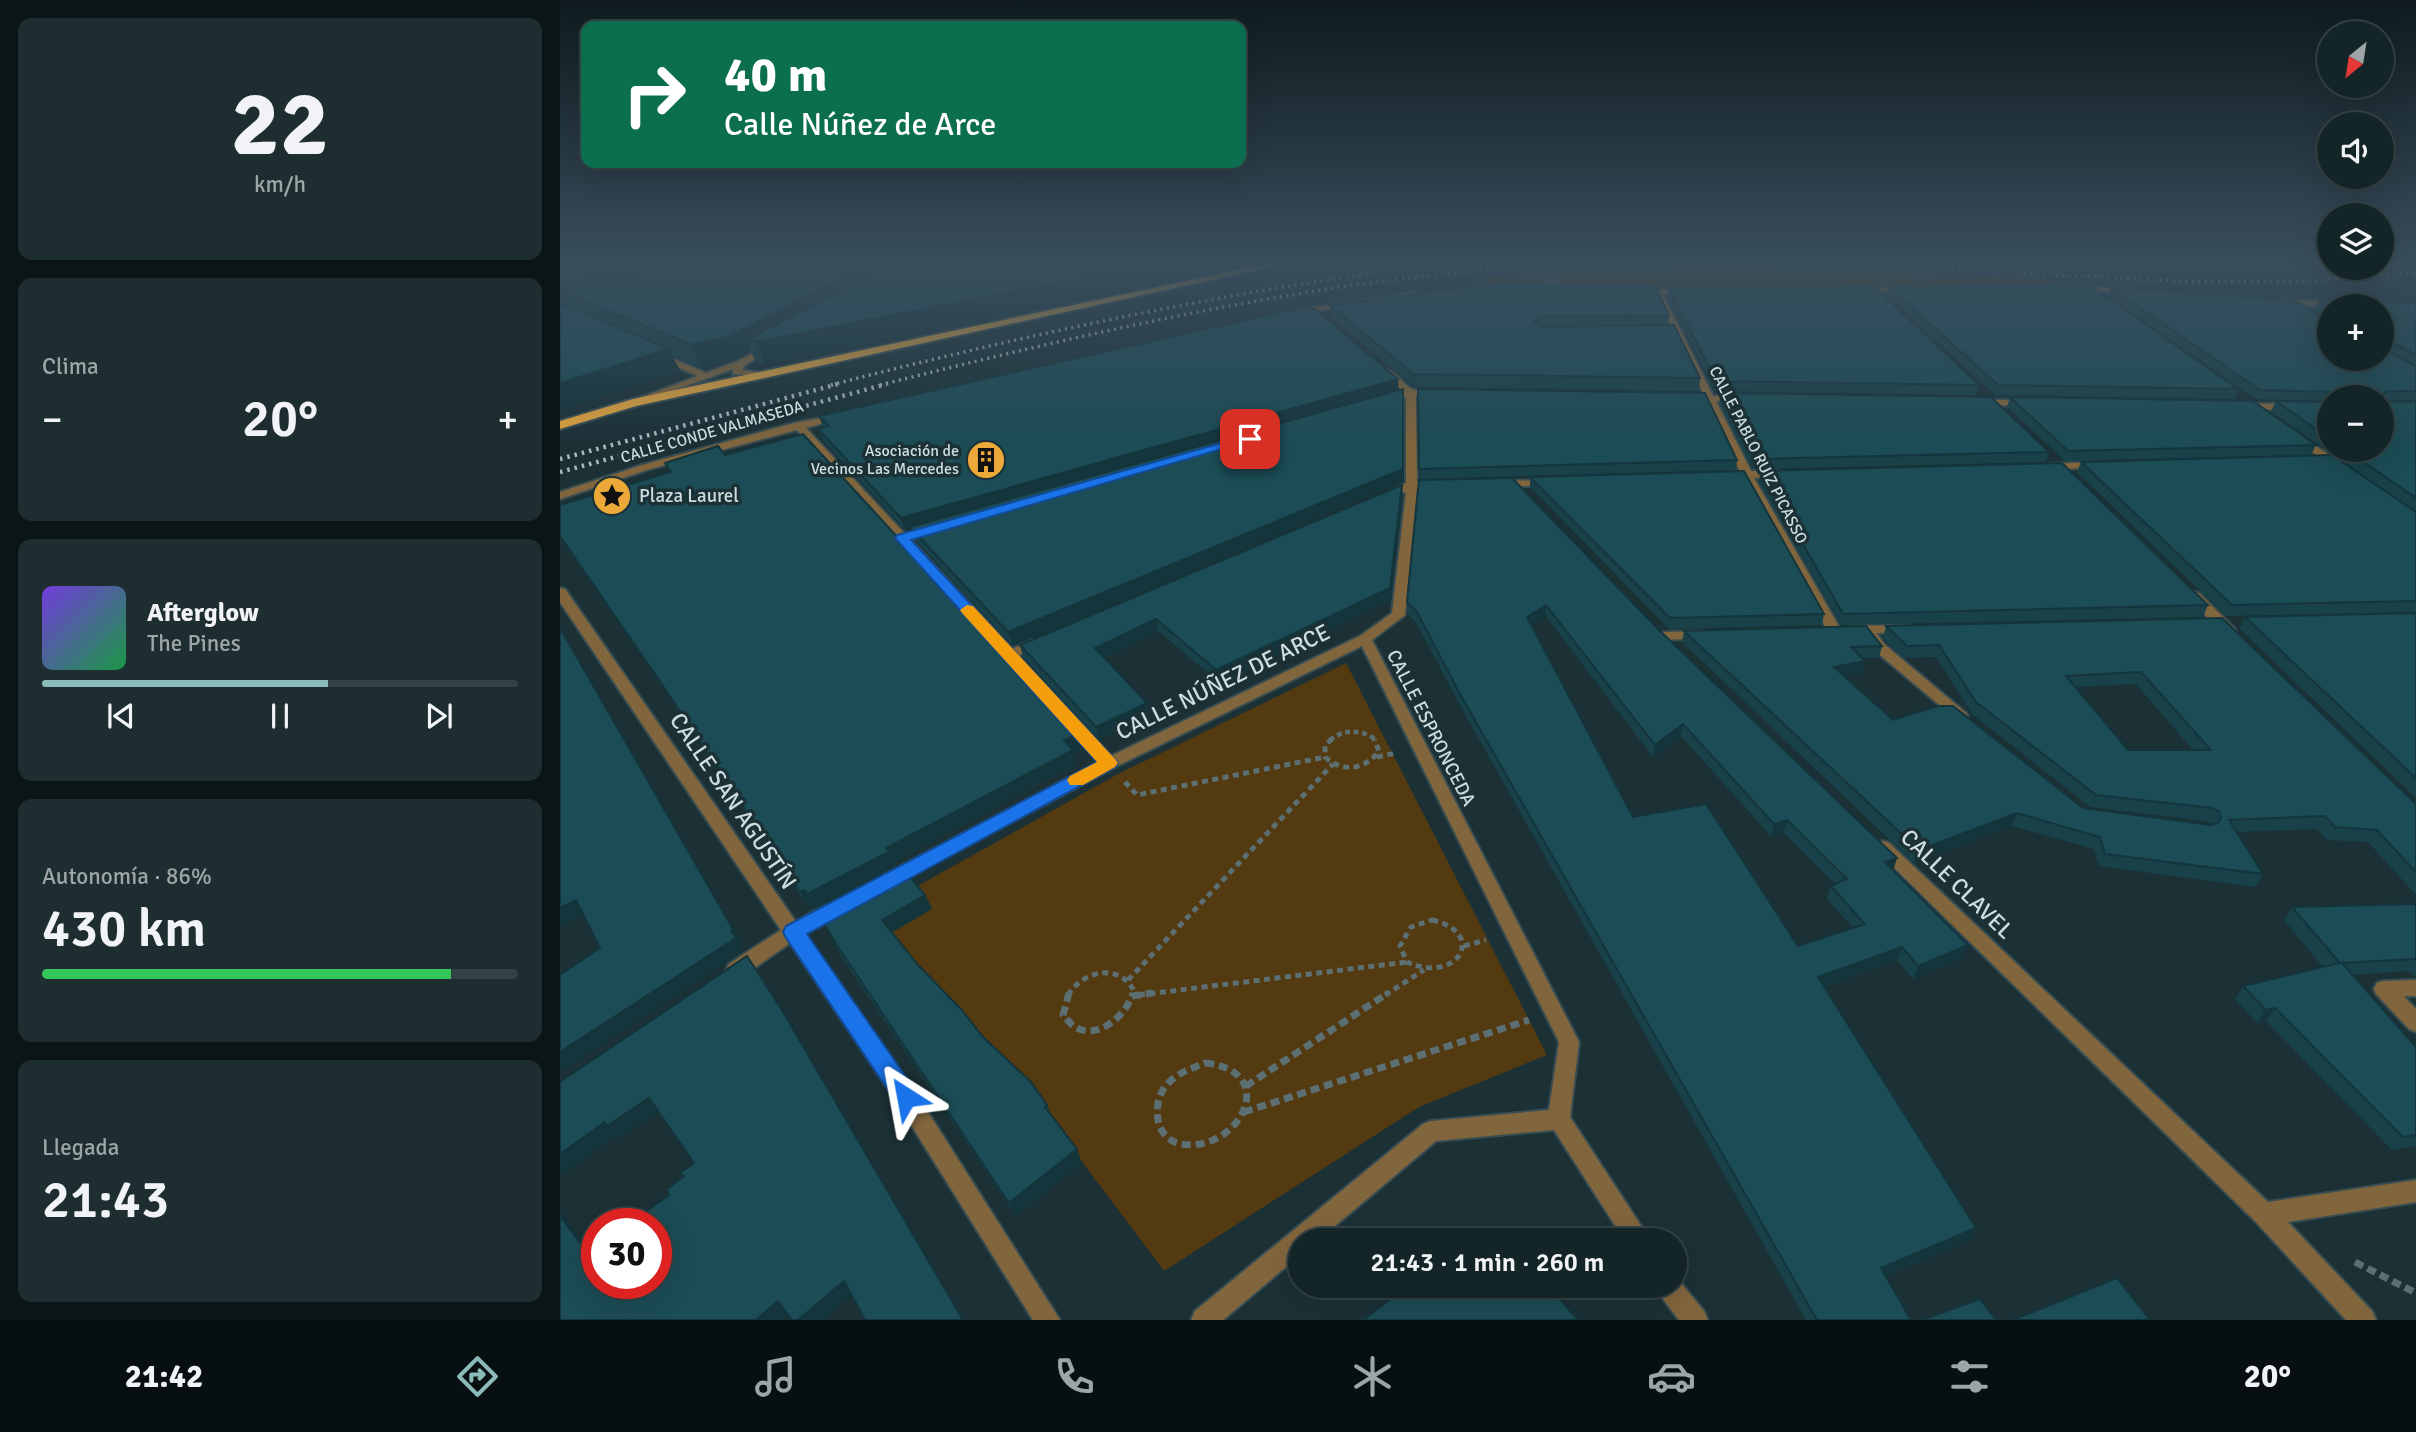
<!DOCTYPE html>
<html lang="es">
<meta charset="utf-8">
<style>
:root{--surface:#142528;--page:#1d2d30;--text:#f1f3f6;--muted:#9da5a8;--line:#334245;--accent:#8bbbb9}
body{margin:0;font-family:Signika,sans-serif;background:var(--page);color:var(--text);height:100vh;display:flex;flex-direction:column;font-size:26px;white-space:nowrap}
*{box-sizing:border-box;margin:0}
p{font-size:23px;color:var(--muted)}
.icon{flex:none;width:38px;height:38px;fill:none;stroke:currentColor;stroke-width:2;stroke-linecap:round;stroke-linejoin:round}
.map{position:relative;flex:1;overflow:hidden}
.side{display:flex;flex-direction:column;gap:18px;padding:18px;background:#0b1416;width:560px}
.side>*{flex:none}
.banner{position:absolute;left:21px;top:21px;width:665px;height:147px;border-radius:14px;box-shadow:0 7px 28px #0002,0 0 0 2px var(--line);background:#0b6e4f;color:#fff;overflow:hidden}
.needle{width:46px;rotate:210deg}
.buttons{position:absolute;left:1757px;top:21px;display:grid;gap:14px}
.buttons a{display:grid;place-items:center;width:77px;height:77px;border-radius:50%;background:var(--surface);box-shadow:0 7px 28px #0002,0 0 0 2px var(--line);font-size:35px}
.speed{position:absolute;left:21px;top:1208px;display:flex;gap:14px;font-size:35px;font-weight:700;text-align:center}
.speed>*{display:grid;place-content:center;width:91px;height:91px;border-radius:50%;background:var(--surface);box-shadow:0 7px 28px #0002,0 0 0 2px var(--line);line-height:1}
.speed .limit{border:10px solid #d22;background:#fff;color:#111}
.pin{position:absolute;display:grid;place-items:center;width:60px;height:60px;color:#fff;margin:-30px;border-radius:14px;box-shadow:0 4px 10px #0006}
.me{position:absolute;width:77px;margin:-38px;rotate:326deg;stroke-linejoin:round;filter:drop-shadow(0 0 5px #0008)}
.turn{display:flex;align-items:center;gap:24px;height:147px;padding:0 28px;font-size:32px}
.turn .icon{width:91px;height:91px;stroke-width:2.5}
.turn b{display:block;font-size:49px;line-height:60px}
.big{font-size:52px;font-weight:600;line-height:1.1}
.side .widget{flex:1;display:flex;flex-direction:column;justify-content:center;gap:10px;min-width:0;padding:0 24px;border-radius:14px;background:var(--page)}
.side .dial{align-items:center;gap:0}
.dial b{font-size:91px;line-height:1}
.song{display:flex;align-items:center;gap:21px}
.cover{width:84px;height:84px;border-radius:10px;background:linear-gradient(135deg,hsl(260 70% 55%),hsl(140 70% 35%))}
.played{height:7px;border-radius:4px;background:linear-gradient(90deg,var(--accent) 60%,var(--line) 60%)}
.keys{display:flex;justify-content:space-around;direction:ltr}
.heat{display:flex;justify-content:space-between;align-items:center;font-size:38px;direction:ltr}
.charge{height:10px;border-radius:5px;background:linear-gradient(90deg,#34c759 86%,var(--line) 0)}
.trip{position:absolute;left:728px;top:1228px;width:399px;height:70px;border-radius:35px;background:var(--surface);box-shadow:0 7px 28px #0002,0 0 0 2px var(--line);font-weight:600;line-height:70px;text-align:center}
.dock{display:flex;height:112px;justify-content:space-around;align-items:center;background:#080f10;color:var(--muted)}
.dock .icon{width:49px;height:49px}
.dock .active{color:var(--accent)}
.dock b{font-size:32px;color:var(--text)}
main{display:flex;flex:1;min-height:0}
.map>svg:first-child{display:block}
.green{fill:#543a10}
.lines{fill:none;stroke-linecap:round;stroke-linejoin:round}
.pedestrian-casing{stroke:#384d51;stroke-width:4}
.minor-casing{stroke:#384d51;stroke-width:4}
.trunk-casing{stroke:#384d51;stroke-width:4}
.path-far3{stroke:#5c6f73;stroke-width:2.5;stroke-dasharray:3.5 2;stroke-linecap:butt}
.path-far2{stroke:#5c6f73;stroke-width:4.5;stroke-dasharray:5 3.5;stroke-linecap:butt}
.path-far1{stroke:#5c6f73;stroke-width:5;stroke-dasharray:6 4.5;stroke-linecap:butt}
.path{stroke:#5c6f73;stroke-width:7;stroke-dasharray:9 5;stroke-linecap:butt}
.pedestrian{fill:#81653d;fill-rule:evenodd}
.minor{fill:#81653d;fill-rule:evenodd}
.trunk{fill:#e4a43e;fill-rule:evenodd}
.rail-far1{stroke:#abbabe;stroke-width:3.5;stroke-dasharray:2 4.5;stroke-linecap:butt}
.rail{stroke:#abbabe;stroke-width:4.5;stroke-dasharray:2.5 5;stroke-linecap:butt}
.path-bridge{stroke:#5c6f73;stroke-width:2.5;stroke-dasharray:3.5 2;stroke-linecap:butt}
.wall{fill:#184149;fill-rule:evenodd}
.shaded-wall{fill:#14353c}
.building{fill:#1c4c55;stroke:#14353c;stroke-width:2;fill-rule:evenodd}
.route{fill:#1a73e8;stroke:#114b97;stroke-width:2}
.slow{fill:#f59e0b}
.labels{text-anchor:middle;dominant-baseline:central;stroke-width:7;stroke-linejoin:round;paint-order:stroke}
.far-street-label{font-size:16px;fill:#d0dde0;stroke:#1b3136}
.far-poi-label{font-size:16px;fill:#d0dde0;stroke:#1b3136;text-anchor:end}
.poi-label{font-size:19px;fill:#d0dde0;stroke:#1b3136;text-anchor:start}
.street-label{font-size:19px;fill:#d0dde0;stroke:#1b3136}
.near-street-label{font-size:23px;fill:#d0dde0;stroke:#1b3136}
</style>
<main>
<section class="side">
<div class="widget dial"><b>22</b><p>km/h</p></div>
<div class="widget"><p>Clima</p>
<div class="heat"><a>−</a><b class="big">20°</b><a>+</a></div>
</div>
<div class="widget">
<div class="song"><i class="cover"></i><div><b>Afterglow</b><p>The Pines</p></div></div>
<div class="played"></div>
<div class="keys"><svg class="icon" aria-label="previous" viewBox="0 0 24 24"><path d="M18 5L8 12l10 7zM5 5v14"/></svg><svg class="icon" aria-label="pause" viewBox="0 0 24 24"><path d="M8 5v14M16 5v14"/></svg><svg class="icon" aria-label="next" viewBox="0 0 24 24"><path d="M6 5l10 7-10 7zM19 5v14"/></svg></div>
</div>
<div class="widget"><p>Autonomía · 86%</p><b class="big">430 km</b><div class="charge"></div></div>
<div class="widget"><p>Llegada</p><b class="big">21:43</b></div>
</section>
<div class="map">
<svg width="1856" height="1320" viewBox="0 0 1856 1320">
<rect width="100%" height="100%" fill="#1b3136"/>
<path class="green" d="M1164 264 1490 279 1502 287 932 290 925 277 1006 270Z
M786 663 987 1055 859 1107 604 1271 507 1142 329 934 371 909 354 888 558 774Z"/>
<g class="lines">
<g class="pedestrian-casing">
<path id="pedestrian" d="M1310 630 1315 631 1324 644 1406 713 1408 716 1406 719H1396L1314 650 1303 634Z
M1856 980V996L1824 997 1817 995 1814 989 1817 983 1824 981Z"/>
</g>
<g class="minor-casing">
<path id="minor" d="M1517 286 1570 289 1574 291 1570 293 1514 290 1513 288Z
M1349 287V291H1346L1300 292 1296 290 1300 288Z
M1076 290H1125L1129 292 1125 294H1103L1153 396H1177L1182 399 1177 402 1156 401 1191 471H1218L1223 474 1218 477 1194 478 1281 630 1279 633 1274 634 1267 630 1183 478H1169L1164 475 1169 472H1180L1146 401H1131L1126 398 1131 395H1144L1095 294H1076Z
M856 293H859V297L734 314 730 312 734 310Z
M1719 299 1776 303 1780 305 1769 307 1716 303 1715 301Z
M206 346 213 348 185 365 182 370 204 373V377L173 374V369L82 402 74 400 138 376 98 359V355H104L146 373 178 361Z
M822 369C835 369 841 383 852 389 860 393 872 388 881 393L876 396H856L857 482H876L882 485 876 488H857L845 615 812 640 1019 1042 1010 1117 1091 1241H1065L994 1130 876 1141 757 1241H740V1255L663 1320H631L635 1311 863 1124 871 1121 989 1110 999 1042 802 646 555 767 330 887 324 885 321 880 324 875 539 762 237 430 90 469 0 499V492L82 465 234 423 282 414V418L246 428 345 534 371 526 375 527V533L350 539 452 649 472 640H482L484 643 482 646 458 656 551 756 800 636 832 613 846 492 825 500 819 497 846 483V397L825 401V397L844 392 822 373Z
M1418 400H1464L1469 403 1464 406 1415 405V401Z
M1769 403V409L1684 410 1679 407 1684 404Z
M1740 436 1782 463V467H1774L1736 441 1735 439Z
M1537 462 1541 463V467L1487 470 1482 467 1487 464Z
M988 480 994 483 992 485 941 487 935 484 941 481Z
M0 588 5 589 236 922C249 915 267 900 281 905L284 910 281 915 245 934 354 1090 500 1320H473L338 1104 230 943 183 976 176 978 169 976 166 970 169 964 221 930 0 602Z
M1634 592 1639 593 1674 628 1676 631 1674 634H1664L1629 599 1628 596 1629 593Z
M1344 625 1349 626 1351 629 1349 632 1291 634 1284 630 1291 626Z
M1141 631 1148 635 1146 638 1104 640 1097 636 1104 632Z
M1323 841 1329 843 1708 1202 1856 1180V1202L1728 1222 1812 1311 1816 1320H1786L1696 1222 1317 851 1314 847 1317 843Z
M1824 981 1831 983 1856 1009V1032L1849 1029 1817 995 1814 989 1817 983Z
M1115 1276 1144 1311 1148 1320H1119L1100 1295 1097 1286H1115Z"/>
</g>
<g class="trunk-casing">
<path id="trunk" d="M711 263H729L76 406 0 429V421L73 399Z"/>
</g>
<path class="path-far3" d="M992 277 982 279 990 283 999 281"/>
<path class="path-far2" d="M770 740C783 729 803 729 816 740"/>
<path class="path-far1" d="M772 739 765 745V757C783 773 805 770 819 751L814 739
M817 757 836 753
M565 782 577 795 765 757
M872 920C929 933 897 985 847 962L840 946 851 927Z
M904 946 926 940
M568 980 773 764
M508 995C523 971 559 962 574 991L573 995
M579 995 847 962
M825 995 864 970"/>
<path class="path" d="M509 993 503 1015C506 1018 511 1025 515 1027 539 1041 567 1014 573 993
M572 996 593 993
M645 1063C723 1071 678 1154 621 1144 595 1139 592 1107 604 1088 614 1074 630 1069 645 1063Z
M686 1086 828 993
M684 1112 969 1020
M1795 1262 1856 1293"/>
<use href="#pedestrian" class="pedestrian"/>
<use href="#minor" class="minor"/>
<use href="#trunk" class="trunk"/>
<path class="rail-far1" d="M1262 263 1639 282 1743 281 1856 273
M1822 264 1850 266
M271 385C475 332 680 289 889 263
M320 385C479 345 640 307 802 284 879 273 957 268 1034 263"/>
<path class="rail" d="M0 459 278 384
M0 472 327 384"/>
<path class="path-bridge" d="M965 263 995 279"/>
</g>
<path class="wall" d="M0 263H668L594 276 596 284 205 364 196 362 191 351 179 357 142 368 112 355 120 371 0 410Z
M1329 287 1678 389 1674 399 1435 395 1327 295Z
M1109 288 1419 385 1416 395 1155 391 1108 298Z
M1551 288 1822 359 1769 306V319L1754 310 1758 302 1856 303V400H1825L1856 402V612L1666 616 1517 472 1521 462 1838 500 1711 411 1716 401 1769 402V450H1822V397H1769V401L1696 399 1548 296Z
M770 305 1109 315 1108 325 1140 378 1139 391 854 387 771 317Z
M858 389 1177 460 1176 470 860 479Z
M839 390 843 400V481L453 646 355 540 351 530 346 531 263 441 258 429 263 428 259 416Z
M1161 393 1489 452 1486 462 1193 469 1159 403Z
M1450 397 1756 445 1751 455 1505 461 1447 407Z
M165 455 522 748 513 752 517 764 334 862 336 866 255 909 253 904 248 907 105 690 0 538V505L110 472 105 463Z
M1201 471 1648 605 1643 617 1281 625 1199 482Z
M970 477 1264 614 1262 625 1109 629 970 487Z
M859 480 1333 870 1402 958 1353 979 1337 960 1264 987 1416 1228 1409 1241 1326 1276 1351 1320H1246L901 707 857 624 848 614 847 602ZM986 616 1093 757 1121 736 1211 836 1224 833 1275 884 1271 886 1267 899 1293 928 1238 946 1073 817 971 626Z
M843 496 831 600 659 682 598 631 544 658 590 715 539 739 463 657 460 645Z
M1856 613V798L1679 628 1685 617Z
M1662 618 1856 804V895L1808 842 1767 840 1757 829 1677 832 1703 874 1695 887 1539 866 1534 849 1452 826 1354 863 1122 642 1124 631 1322 646 1319 658H1302L1305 661 1302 673 1285 676 1333 720 1523 808 1651 825 1652 824 1645 821 1530 807 1412 714 1376 657 1343 658 1323 638 1326 626ZM1576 684 1633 750H1568L1515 687Z
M365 895 372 909 332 932 358 965 487 1105 492 1117 522 1163 456 1216 284 960 257 912Z
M1856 904V977L1848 971 1792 975 1856 1047V1146L1832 1150 1706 1021 1697 1023 1675 999 1683 986 1763 967 1724 920 1732 907Z"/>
<path class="shaded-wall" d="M97 263H170L0 291 7 304 6 309 0 297V283Z
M311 263H668L594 276 596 284 205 364 196 342 187 340 191 351 179 357 142 368 132 345Z
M980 316V328L974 321Z
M109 349 120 371 0 410V383Z
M838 379 839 391 350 527 351 530 346 531 341 518Z
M843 389V481L453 646 448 632Z
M842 485 843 496 831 600 659 682 656 670Z
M986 605V616L966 629 967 617Z
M596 619 598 631 539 660 535 648Z
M0 627 182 943 180 944 184 951 0 1073V1052L176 938Z
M1305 661 1302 673 1271 679 1274 667Z
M587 703 590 715 539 739 536 727Z
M1123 724 1121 736 1093 757 1095 745Z
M518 734 522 748 513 752 517 764 334 862 336 866 255 909 247 894 504 740Z
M1457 813 1452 826 1354 863 1359 850Z
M1227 820 1224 833 1211 836 1214 824Z
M1337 858 1333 871 1325 862Z
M245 890 253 904 248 907 240 892Z
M365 895 372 909 329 934 322 920Z
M16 900 26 913 0 926V908Z
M1408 945 1402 958 1353 979 1358 966Z
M1342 947 1337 960 1254 990 1258 977Z
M220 1007 229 1020 403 1320Z
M1715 1008 1706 1021 1697 1023 1706 1010Z
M89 1098 99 1111 59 1139 56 1136 0 1176V1154L45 1122Z
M517 1149 522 1163 456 1216 449 1203Z
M0 1212 37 1260V1265L0 1216Z
M1416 1228 1409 1241 1316 1280 1321 1268Z
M284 1281 294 1294 263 1320H238Z
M218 1301 229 1314 221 1320H196Z"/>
<path class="building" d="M0 263H97L0 283Z
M138 263H199L207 264 211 263H311L170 336 132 345 0 291Z
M332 263H590L592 264 196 342 187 340Z
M938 284 1095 286 1109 315 980 316 974 321 980 327 1114 325 1140 378 853 374 770 305Z
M1516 284 1530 286 1678 389 1438 385 1329 287Z
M1313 286 1419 385 1156 381 1109 288Z
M1551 288 1733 300 1769 320V359H1822V306H1769V308L1758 302 1856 303V355L1828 340H1824V349L1856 366V391H1827L1824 393 1825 401 1856 402V498L1786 450H1822V397H1776V392L1700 390Z
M0 303 109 349 0 383Z
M745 307 755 309 838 379 341 518 258 429 269 426 259 416Z
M843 389V469L448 632 350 527Z
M858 389 1145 393 1177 460 859 469Z
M1161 393 1431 397 1489 452 1194 459Z
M1450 397 1693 401 1756 445 1508 451Z
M1716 401 1769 402V438Z
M243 434 518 734 504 740 513 750 326 848 329 852 247 894 245 890 240 892 97 677 0 536V505L111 472 105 463 158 446 165 455Z
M1772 455 1856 512V601L1672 605 1521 462Z
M1502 463 1648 605 1283 614 1201 471Z
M1184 471 1264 614 1110 618 970 477Z
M952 478 1098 629 1337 858 1325 862 1408 945 1358 966 1342 947 1258 977 1416 1228 1321 1268 1351 1320H1257L900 694 857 612 847 602 859 480ZM986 605 1095 745 1123 724 1214 824 1227 820 1287 879 1271 886 1305 924 1238 946 1146 804 1073 817 967 617Z
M842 485 830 588 656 670 596 619 535 648 587 703 536 727 460 645Z
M1856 613V778L1685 617Z
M1662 618 1856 804V872L1817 830 1775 827 1765 816 1669 820 1703 874 1545 854 1540 837 1457 813 1359 850 1124 631 1306 626 1322 646 1291 647 1305 661 1274 667 1333 720 1378 706H1393L1523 808 1651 825 1658 823 1661 818 1659 811 1652 808 1536 795 1416 702 1379 645 1347 646 1326 626ZM1581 672 1651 750H1568L1506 676Z
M0 628 173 929 171 931 176 938 0 1052V975L40 948 16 900 0 908Z
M342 867 365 895 322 920 358 965 401 1009 423 1037 471 1082 487 1105 485 1107 517 1149 449 1203 277 945 257 912Z
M1856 904V959L1782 963 1856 1047V1135L1843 1137 1715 1008 1706 1010 1683 986 1780 963 1732 907Z
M187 956 220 1007 403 1320H305L284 1281 238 1320H232L218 1301 196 1320H0V1216L37 1265V1283H96V1223H86L82 1214 109 1195 107 1189 124 1176 120 1173 134 1163 89 1098 47 1126 45 1122 0 1154V1082Z
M930 1225 945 1241H909Z
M1557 1278 1590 1320H1453Z
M848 1286H988L1018 1320H803Z
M1420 1299 1436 1320H1362Z"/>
<linearGradient id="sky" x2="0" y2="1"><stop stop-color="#0f1b1e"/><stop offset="0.59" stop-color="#394e5d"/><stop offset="1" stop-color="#394e5d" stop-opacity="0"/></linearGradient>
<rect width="1856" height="447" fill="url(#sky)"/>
<path class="route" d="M686 436 696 439 351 540 558 763 555 767 247 934 355 1090 358 1097 355 1105 346 1109 338 1105 226 938 223 932 226 926 537 762 335 538 337 535Z"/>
<path class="slow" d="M407 605 413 606 555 759 558 763 555 767 523 785H510L507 780 510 776 537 762 402 613 400 610Z"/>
<defs>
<g id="building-disc" transform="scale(2.0125)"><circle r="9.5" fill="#eca93a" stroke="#1b3136"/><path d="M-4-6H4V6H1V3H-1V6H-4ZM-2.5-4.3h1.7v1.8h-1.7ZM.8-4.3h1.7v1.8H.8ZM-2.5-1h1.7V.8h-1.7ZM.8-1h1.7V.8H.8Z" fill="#111"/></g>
<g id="sight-disc" transform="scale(2.0125)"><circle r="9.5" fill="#eca93a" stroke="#1b3136"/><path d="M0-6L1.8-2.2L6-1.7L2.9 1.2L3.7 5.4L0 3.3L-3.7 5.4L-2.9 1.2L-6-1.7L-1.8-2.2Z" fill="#111"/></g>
</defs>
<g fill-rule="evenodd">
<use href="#building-disc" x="426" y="460"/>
<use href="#sight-disc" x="52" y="496"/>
</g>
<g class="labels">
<g class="far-street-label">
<text transform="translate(152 432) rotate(-16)">CALLE CONDE VALMASEDA</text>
<text transform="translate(1198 455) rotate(63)">CALLE PABLO RUIZ PICASSO</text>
</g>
<g class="far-poi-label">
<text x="399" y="451">Asociación de<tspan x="399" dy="18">Vecinos Las Mercedes</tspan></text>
</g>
<g class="poi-label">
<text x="79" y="496">Plaza Laurel</text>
</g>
<g class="street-label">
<text transform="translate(871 728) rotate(63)">CALLE ESPRONCEDA</text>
</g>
<g class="near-street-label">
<text transform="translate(663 682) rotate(-26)">CALLE NÚÑEZ DE ARCE</text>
<text transform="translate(173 801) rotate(56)">CALLE SAN AGUSTÍN</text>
<text transform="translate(1397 884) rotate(44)">CALLE CLAVEL</text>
</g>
</g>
</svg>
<div class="buttons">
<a><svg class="needle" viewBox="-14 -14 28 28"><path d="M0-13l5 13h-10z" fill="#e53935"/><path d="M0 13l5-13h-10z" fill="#9da5a8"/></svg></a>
<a><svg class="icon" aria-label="sound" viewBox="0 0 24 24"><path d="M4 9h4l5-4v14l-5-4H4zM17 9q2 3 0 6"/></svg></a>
<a><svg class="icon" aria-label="layers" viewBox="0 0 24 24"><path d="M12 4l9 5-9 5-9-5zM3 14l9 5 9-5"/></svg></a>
<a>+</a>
<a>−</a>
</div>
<div class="speed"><div class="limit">30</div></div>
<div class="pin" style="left:690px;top:439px;background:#d93025"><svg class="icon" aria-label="arrive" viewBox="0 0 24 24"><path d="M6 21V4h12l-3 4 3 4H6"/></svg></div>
<svg class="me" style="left:346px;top:1097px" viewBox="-20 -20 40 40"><path d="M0-17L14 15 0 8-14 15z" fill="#1a73e8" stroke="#fff" stroke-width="4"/></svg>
<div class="trip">21:43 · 1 min · 260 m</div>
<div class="banner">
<div class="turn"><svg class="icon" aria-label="right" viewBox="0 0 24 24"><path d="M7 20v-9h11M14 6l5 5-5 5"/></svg><div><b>40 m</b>Calle Núñez de Arce</div></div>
</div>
</div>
</main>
<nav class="dock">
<b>21:42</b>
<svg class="icon active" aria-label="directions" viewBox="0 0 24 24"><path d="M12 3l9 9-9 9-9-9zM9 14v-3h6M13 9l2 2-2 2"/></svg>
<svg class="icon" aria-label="music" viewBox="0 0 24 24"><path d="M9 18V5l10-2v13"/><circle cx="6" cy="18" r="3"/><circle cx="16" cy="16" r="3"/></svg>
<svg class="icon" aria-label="phone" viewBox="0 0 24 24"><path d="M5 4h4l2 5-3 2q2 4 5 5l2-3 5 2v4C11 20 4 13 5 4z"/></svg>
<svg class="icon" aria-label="climate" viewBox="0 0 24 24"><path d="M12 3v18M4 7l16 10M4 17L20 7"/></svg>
<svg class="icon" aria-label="car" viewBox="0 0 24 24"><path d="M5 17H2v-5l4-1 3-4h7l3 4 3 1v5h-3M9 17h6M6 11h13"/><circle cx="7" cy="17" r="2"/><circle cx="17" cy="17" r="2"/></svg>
<svg class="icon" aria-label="filters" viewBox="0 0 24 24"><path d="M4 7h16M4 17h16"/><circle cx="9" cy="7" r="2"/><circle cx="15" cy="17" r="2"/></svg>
<b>20°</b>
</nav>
